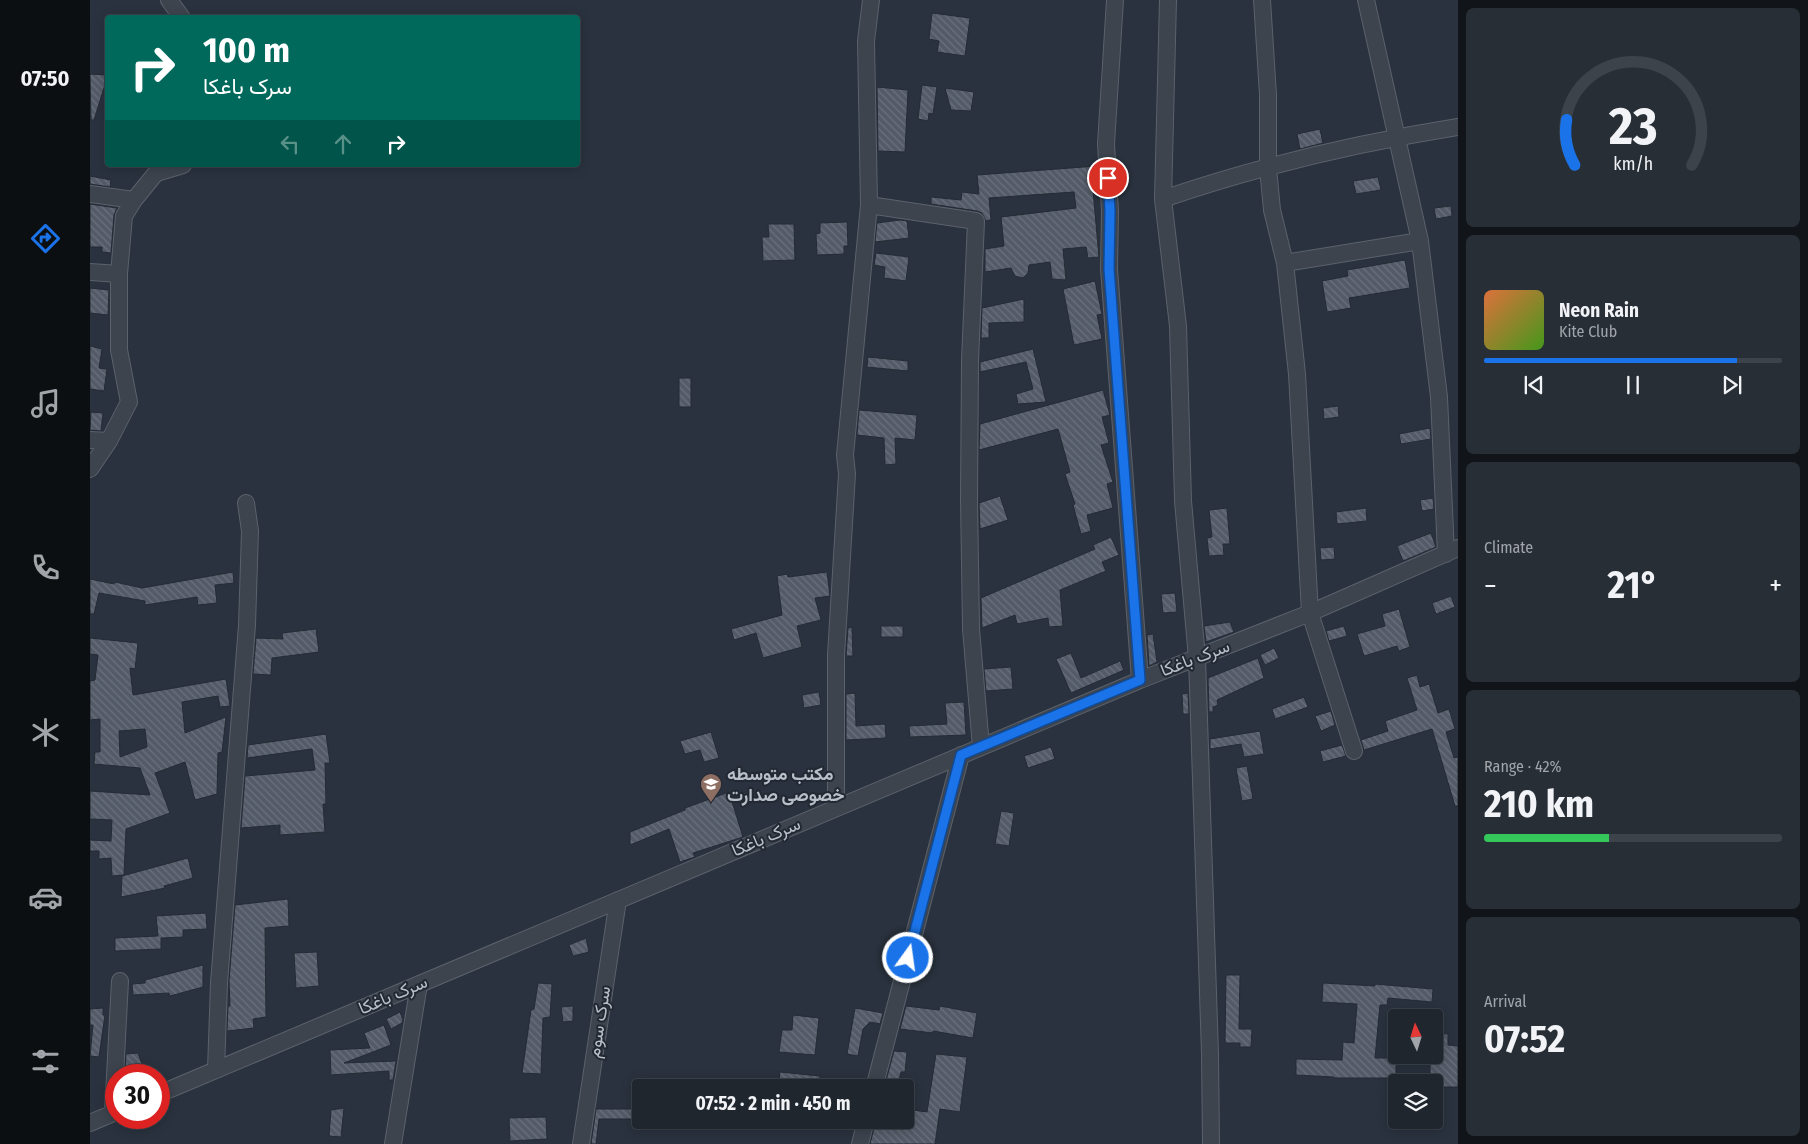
<!DOCTYPE html>
<meta charset="utf-8">
<style>
:root{--surface:#1f262e;--page:#272e36;--text:#f1f3f6;--muted:#a1a5aa;--line:#3c434a;--accent:#1a73e8}
body{margin:0;font-family:"Fira Sans Condensed",Vazirmatn,sans-serif;background:var(--page);color:var(--text);height:100vh;display:flex;flex-direction:column;font-size:19px;white-space:nowrap}
*{box-sizing:border-box;margin:0}
p{font-size:16px;color:var(--muted)}
.icon{flex:none;width:28px;height:28px;fill:none;stroke:currentColor;stroke-width:2;stroke-linecap:round;stroke-linejoin:round}
.map{position:relative;flex:1;overflow:hidden}
.sheet{display:flex;flex-direction:column;gap:8px;padding:8px;background:#111519;width:350px}
.sheet>*{flex:none}
.guide{position:absolute;left:15px;top:15px;width:475px;height:152px;border-radius:5px;box-shadow:0 2px 12px #0003,0 0 0 1px var(--line);background:#00695c;color:#fff;overflow:hidden}
.needle{width:32px;rotate:356deg}
.tools{position:absolute;left:1298px;top:1009px;display:grid;gap:10px}
.tools a{display:grid;place-items:center;width:55px;height:55px;border-radius:5px;background:var(--surface);box-shadow:0 2px 12px #0003,0 0 0 1px var(--line);font-size:25px}
.speed{position:absolute;left:15px;top:1064px;display:flex;gap:10px;font-size:25px;font-weight:700;text-align:center}
.speed>*{display:grid;place-content:center;width:65px;height:65px;border-radius:50%;background:var(--surface);box-shadow:0 2px 12px #0003,0 0 0 1px var(--line);line-height:1}
.speed .limit{border:8px solid #d22;background:#fff;color:#111}
.pin{position:absolute;display:grid;place-items:center;width:42px;height:42px;color:#fff;margin:-21px;border:2px solid #fff;border-radius:50%;box-shadow:0 1px 5px #0007}
.me{position:absolute;width:55px;margin:-28px;rotate:14deg;stroke-linejoin:round;filter:drop-shadow(0 0 4px #0008)}
.turn{display:flex;align-items:center;gap:18px;height:105px;padding:0 15px;font-size:22px}
.turn .icon{width:65px;height:65px;stroke-width:2.5}
.turn b{display:block;font-size:35px;line-height:42px}
.lanes{display:flex;align-items:center;height:48px;padding:0 15px;background:#0003;justify-content:center;gap:25px;direction:ltr}
.lanes .off{opacity:.35}
.big{font-size:38px;font-weight:700;line-height:1.1}
.sheet .widget{flex:1;display:flex;flex-direction:column;justify-content:center;gap:8px;min-width:0;padding:0 18px;border-radius:8px;background:var(--page)}
.sheet .dial{align-items:center;gap:0}
.dial svg{height:130px;overflow:visible;fill:none;stroke:var(--line);stroke-width:7;stroke-linecap:round;text-anchor:middle}
.dial text{fill:var(--text);stroke:none}
.song{display:flex;align-items:center;gap:15px}
.cover{width:60px;height:60px;border-radius:8px;background:linear-gradient(135deg,hsl(20 70% 55%),hsl(100 70% 35%))}
.played{height:5px;border-radius:2px;background:linear-gradient(90deg,var(--accent) 85%,var(--line) 85%)}
.keys{display:flex;justify-content:space-around;direction:ltr}
.heat{display:flex;justify-content:space-between;align-items:center;font-size:28px;direction:ltr}
.charge{height:8px;border-radius:4px;background:linear-gradient(90deg,#34c759 42%,var(--line) 0)}
.trip{position:absolute;left:542px;top:1079px;width:282px;height:50px;border-radius:5px;background:var(--surface);box-shadow:0 2px 12px #0003,0 0 0 1px var(--line);font-weight:700;line-height:50px;text-align:center}
main{display:flex;flex:1;min-height:0}
.dock{display:flex;flex-direction:column;width:90px;justify-content:space-around;align-items:center;background:#0c0f12;color:var(--muted)}
.dock .icon{width:35px;height:35px}
.dock .on{color:var(--accent)}
.dock b{font-size:22px;color:var(--text)}
.map>svg:first-child{display:block}
.building{fill:url(#building-back-hatch);stroke:#242b35;fill-rule:evenodd}
.lines{fill:none;stroke-linecap:round;stroke-linejoin:round}
.minor-casing{stroke:#5b626c;stroke-width:18}
.minor{stroke:#3d444e;stroke-width:16}
.route-casing{stroke:#114b97;stroke-width:12}
.route{stroke:#1a73e8;stroke-width:9}
.labels{text-anchor:middle;dominant-baseline:central;stroke-width:4;stroke-linejoin:round;paint-order:stroke}
.street-label{font-size:18px;fill:#b9bfc9;stroke:#222933}
.poi-label{font-size:18px;font-weight:bold;fill:#b9bfc9;stroke:#222933;text-anchor:start}
</style>
<main>
<nav class="dock">
<b>07:50</b>
<svg class="icon on" aria-label="directions" viewBox="0 0 24 24"><path d="M12 3l9 9-9 9-9-9zM9 14v-3h6M13 9l2 2-2 2"/></svg>
<svg class="icon" aria-label="music" viewBox="0 0 24 24"><path d="M9 18V5l10-2v13"/><circle cx="6" cy="18" r="3"/><circle cx="16" cy="16" r="3"/></svg>
<svg class="icon" aria-label="phone" viewBox="0 0 24 24"><path d="M5 4h4l2 5-3 2q2 4 5 5l2-3 5 2v4C11 20 4 13 5 4z"/></svg>
<svg class="icon" aria-label="climate" viewBox="0 0 24 24"><path d="M12 3v18M4 7l16 10M4 17L20 7"/></svg>
<svg class="icon" aria-label="car" viewBox="0 0 24 24"><path d="M5 17H2v-5l4-1 3-4h7l3 4 3 1v5h-3M9 17h6M6 11h13"/><circle cx="7" cy="17" r="2"/><circle cx="17" cy="17" r="2"/></svg>
<svg class="icon" aria-label="filters" viewBox="0 0 24 24"><path d="M4 7h16M4 17h16"/><circle cx="9" cy="7" r="2"/><circle cx="15" cy="17" r="2"/></svg>
</nav>
<div class="map">
<svg width="1368" height="1144" viewBox="0 0 1368 1144">
<defs>
<pattern id="building-back-hatch" width="6" height="6" patternUnits="userSpaceOnUse" patternTransform="scale(1.25)"><rect width="6" height="6" fill="#535b68"/><path d="M-1 5l2 2M0 0l6 6M5-1l2 2" fill="none" stroke="#6a717c"/></pattern>
</defs>
<rect width="100%" height="100%" fill="#29323e"/>
<path class="building" d="M842 13 880 18 875 56 847 52 849 41 839 39Z
M0 74 18 75 4 120H1Z
M832 85 847 87 843 114 839 113 838 121 828 119Z
M787 87 818 90 815 152 788 151Z
M855 88 884 92 881 111 861 110Z
M1230 129 1233 143 1210 149 1207 134Z
M1007 166 1009 190H1003L1009 257 998 258 996 247 973 249 976 280 962 279 960 262 939 265 938 273 933 278 925 276 921 268 895 272V249L914 246 911 217 986 208 984 192 899 198 901 220 896 221 892 213 887 211 841 204V197L871 200 872 192 889 194 887 175Z
M0 176 21 180 20 187 0 184Z
M1288 177 1291 190 1266 194 1263 181Z
M0 204 27 208 24 215 21 253 12 252V247H0Z
M1361 206 1362 216 1346 219 1344 208Z
M810 220 817 221 819 238 785 242 787 223Z
M757 222 758 246H754V254L727 255 726 234 730 233V223Z
M678 224H704L705 260 673 261 672 237H679Z
M786 253 819 257 816 281 794 278 795 267 784 265Z
M1315 260 1320 288 1259 298 1261 308 1237 312 1232 281 1258 276 1257 270Z
M1005 281 1012 314 1007 315 1012 339 984 345 973 289Z
M0 288 19 290 18 315 0 313Z
M934 299V322L899 323V338H891L892 308Z
M0 346 12 349 9 368 17 369 14 391 0 389Z
M943 349 956 402 928 404 926 394 943 389 936 362 890 372V362Z
M778 357 818 361V371L777 367Z
M589 378H601V407H589Z
M1013 390 1020 415 1012 417 1019 443 1011 445 1023 482 1017 484 1023 508 997 515 1001 531 991 534 983 505 985 504 975 474 980 472 968 429 889 450 890 424Z
M1248 406 1249 417 1234 419 1233 408Z
M769 410 827 415 825 440 805 438 806 464 795 465 794 438 767 435Z
M1 412 13 413 11 431 0 430Z
M1340 428 1341 439 1311 444 1309 434Z
M910 496 918 520 890 529 889 503Z
M1343 498 1344 509 1332 511 1330 500Z
M1137 508 1140 544H1133L1134 555 1119 556 1117 538 1122 537 1119 510Z
M1276 508 1277 521 1247 524 1246 512Z
M1341 533 1346 547 1313 561 1307 546Z
M1021 537 1029 555 1012 562 1016 571 970 590 973 626 959 627 958 618 927 624 925 615 892 628 891 598 1005 549 1003 545Z
M1244 547 1245 559 1231 560 1230 548Z
M143 572 144 583 125 585 127 603 108 605 107 597 55 605V601L9 593 4 614H0V579L24 584 25 582 52 588Z
M737 572 740 596 725 598 731 620 707 626 712 647 673 658 666 633 644 640 641 629 692 615 687 576 697 574 698 577Z
M1085 593 1087 612 1073 613 1071 594Z
M1361 596 1365 607 1346 614 1342 603Z
M1309 609 1320 647 1309 651 1307 646 1274 656 1267 634 1295 626 1292 614Z
M1140 622 1144 632 1116 642 1114 626Z
M791 626H813V637H791Z
M1254 626 1257 636 1239 641 1236 631Z
M762 627 763 656H756L758 628Z
M226 629 229 652 182 658 181 675 163 674 166 638 193 639 192 633Z
M1063 634 1067 662 1059 666 1057 635Z
M0 638 48 643 45 669 40 668 43 695 136 679 140 706 130 707 128 696 92 702 95 733 136 717 132 752 128 753 127 794 105 800 95 762 65 773 80 813 36 829 34 875 22 876 21 858 9 859V851H0V840L21 841 22 820 0 819V791L60 795 50 768 4 764 5 752H10V719L0 720V681L5 680 8 655 0 654ZM55 729 57 747 30 757 29 731Z
M1184 648 1189 658 1175 665 1170 655Z
M981 653 991 678 1030 661 1034 670 981 693 966 659Z
M1168 658 1174 678 1127 700 1128 705 1123 707V712H1119L1118 678Z
M921 667 923 689 896 691 894 669Z
M1327 675 1330 687 1339 684 1348 713 1359 709 1365 729 1356 732 1364 758 1368 757V806H1365L1342 729 1274 750 1271 740 1298 731 1295 721 1327 710 1317 678Z
M729 692 731 705 714 708 712 695Z
M765 693 766 726 795 724 796 738 756 740V694Z
M1098 693 1099 714H1093L1092 694Z
M1214 697 1218 707 1185 719 1182 709Z
M874 702 876 735 820 737 819 726 857 724 855 703Z
M1241 711 1245 725 1231 731 1225 716Z
M1170 731 1174 754 1154 757 1151 744 1120 749V739Z
M621 732 629 758 614 762 610 750 595 754 590 741Z
M236 734 240 763H235L236 804H233L235 832 190 835V825L151 828 155 776 225 770 222 749 157 758 158 745Z
M1252 745 1256 756 1233 762 1230 751Z
M961 747 965 759 938 768 934 756Z
M1157 766 1163 799 1152 801 1146 768Z
M639 792 653 837 603 853 605 857 590 862 579 829 540 845V832L595 810V808Z
M911 811 924 813 919 846 905 844Z
M98 858 103 878 74 886 75 888 31 897 32 876Z
M198 899 199 926 175 928 176 1017 163 1019 164 1028 137 1031 138 1006H140L139 981 145 905Z
M116 913 117 929 93 930V937L71 938V949L25 951V938L68 936 66 916Z
M496 938 499 952 483 956 479 945Z
M227 952 229 986 206 988 204 953Z
M113 965V987L80 996 79 993 43 995 42 984 55 983V980Z
M1136 975H1150L1149 1029H1162L1161 1047H1150V1043H1135Z
M448 983 462 984 460 1017 453 1018 451 1074 432 1073 441 1010 444 1009Z
M1233 983 1285 986V984L1343 989 1342 1002 1298 998 1297 1005H1290L1285 1058H1306V1078H1244V1077L1206 1075V1059L1252 1060 1253 1042 1264 1043 1267 1004 1232 1002Z
M483 1006V1021L473 1022 471 1007Z
M816 1006 849 1010 850 1006 887 1013 883 1038 843 1031V1033L810 1029Z
M13 1008V1015H15L9 1057 0 1056 3 1025H0V1009Z
M765 1008 793 1013 790 1024 780 1022 773 1029 768 1056 757 1054Z
M310 1012 313 1020 312 1023 301 1029 296 1019Z
M703 1015 729 1018 725 1055 689 1052 692 1030H702Z
M294 1025 301 1045 254 1063 306 1061 303 1080H299V1071L241 1075 240 1050 280 1048 274 1033Z
M1344 1033 1358 1034V1045L1368 1046V1087H1344V1082H1340V1062H1344Z
M804 1051 817 1052 815 1072H811L809 1080 821 1082 820 1088H794Z
M48 1053 54 1070 42 1075H35L36 1054Z
M846 1054 877 1057 870 1112 850 1109 845 1144H780L786 1120H816V1109L837 1112Z
M690 1072 730 1076 728 1088H688Z
M254 1108 251 1137 239 1136 241 1110Z
M506 1109H551V1119H509L506 1144H501Z
M456 1117 457 1139 420 1141 419 1118Z"/>
<g class="lines">
<g class="minor-casing">
<path id="minor" d="M79 0 92 18
M1025 0 1016 144 1020 211 1019 269 1050 680
M1078 0 1073 199 1088 326 1093 501 1107 658 1120 1054 1121 1144
M1172 0 1178 95V168L1182 210 1195 263 1207 374 1220 613 1264 751
M1276 0 1330 241 1349 397 1356 554
M0 194 44 200
M1073 199C1169 166 1268 143 1368 127
M779 205 886 221 880 360 879 499 881 629 891 747
M1195 263 1330 241
M0 272 29 274
M0 440 19 441
M0 469 19 441 39 402 29 350V274L34 216 44 200 66 173 93 165
M746 808V655L757 474 755 455 779 205 776 41 781 0
M126 1070 129 983 157 625 160 531 156 503
M784 1088 871 755
M69 1094 1050 680 1220 613 1368 548
M23 1113 30 981
M0 1123 26 1112
M303 1144 329 984
M491 1144 528 900
M770 1144 776 1120"/>
</g>
<use href="#minor" class="minor"/>
</g>
<g class="lines">
<g class="route-casing">
<path id="route" d="M818 958 871 755 1050 680 1019 269 1020 211 1018 178"/>
</g>
<use href="#route" class="route"/>
</g>
<defs>
<g id="school-pin" transform="scale(1.125)"><path d="M0 17L-7.5 6A9.5 9.5 0 1 1 7.5 6Z" fill="#8d6e63" stroke="#222933"/><path d="M0-5L7-2L0 1L-7-2ZM-4 1L0 2.5L4 1V4Q0 6-4 4Z" fill="#fff"/></g>
</defs>
<g fill-rule="evenodd">
<use href="#school-pin" x="621" y="784"/>
</g>
<g class="labels">
<g class="street-label">
<text transform="translate(1105 658) rotate(-21)">سرک باغکا</text>
<text transform="translate(676 837) rotate(-23)">سرک باغکا</text>
<text transform="translate(303 995) rotate(-23)">سرک باغکا</text>
<text transform="translate(509 1022) rotate(-81)">سرک سوم</text>
</g>
<g class="poi-label">
<text x="637" y="774">مکتب متوسطه<tspan x="637" dy="21">خصوصی صدارت</tspan></text>
</g>
</g>
</svg>
<div class="tools">
<a><svg class="needle" viewBox="-14 -14 28 28"><path d="M0-13l5 13h-10z" fill="#e53935"/><path d="M0 13l5-13h-10z" fill="#a1a5aa"/></svg></a>
<a><svg class="icon" aria-label="layers" viewBox="0 0 24 24"><path d="M12 4l9 5-9 5-9-5zM3 14l9 5 9-5"/></svg></a>
</div>
<div class="speed"><div class="limit">30</div></div>
<div class="pin" style="left:1018px;top:178px;background:#d93025"><svg class="icon" aria-label="arrive" viewBox="0 0 24 24"><path d="M6 21V4h12l-3 4 3 4H6"/></svg></div>
<svg class="me" style="left:818px;top:958px" viewBox="-20 -20 40 40"><circle r="17" fill="#1a73e8" stroke="#fff" stroke-width="3"/><path d="M0-11L8 9 0 5-8 9z" fill="#fff"/></svg>
<div class="trip">07:52 · 2 min · 450 m</div>
<div class="guide">
<div class="turn"><svg class="icon" aria-label="right" viewBox="0 0 24 24"><path d="M7 20v-9h11M14 6l5 5-5 5"/></svg><div><b>100 m</b>سرک باغکا</div></div>
<div class="lanes"><svg class="icon off" aria-label="left" viewBox="0 0 24 24"><path d="M17 20v-9H6M10 6l-5 5 5 5"/></svg><svg class="icon off" aria-label="ahead" viewBox="0 0 24 24"><path d="M12 20V5M6 11l6-6 6 6"/></svg><svg class="icon" aria-label="right" viewBox="0 0 24 24"><path d="M7 20v-9h11M14 6l5 5-5 5"/></svg></div>
</div>
</div>
<section class="sheet">
<div class="widget dial"><svg viewBox="0 0 100 80">
<path d="M14 69A42 42 0 1 1 86 69"/>
<path d="M14 69A42 42 0 0 1 9 41" stroke="#1a73e8"/>
<text x="50" y="56" font-size="32" font-weight="700">23</text>
<text x="50" y="72" font-size="11">km/h</text>
</svg></div>
<div class="widget">
<div class="song"><i class="cover"></i><div><b>Neon Rain</b><p>Kite Club</p></div></div>
<div class="played"></div>
<div class="keys"><svg class="icon" aria-label="previous" viewBox="0 0 24 24"><path d="M18 5L8 12l10 7zM5 5v14"/></svg><svg class="icon" aria-label="pause" viewBox="0 0 24 24"><path d="M8 5v14M16 5v14"/></svg><svg class="icon" aria-label="next" viewBox="0 0 24 24"><path d="M6 5l10 7-10 7zM19 5v14"/></svg></div>
</div>
<div class="widget"><p>Climate</p>
<div class="heat"><a>−</a><b class="big">21°</b><a>+</a></div>
</div>
<div class="widget"><p>Range · 42%</p><b class="big">210 km</b><div class="charge"></div></div>
<div class="widget"><p>Arrival</p><b class="big">07:52</b></div>
</section>
</main>
